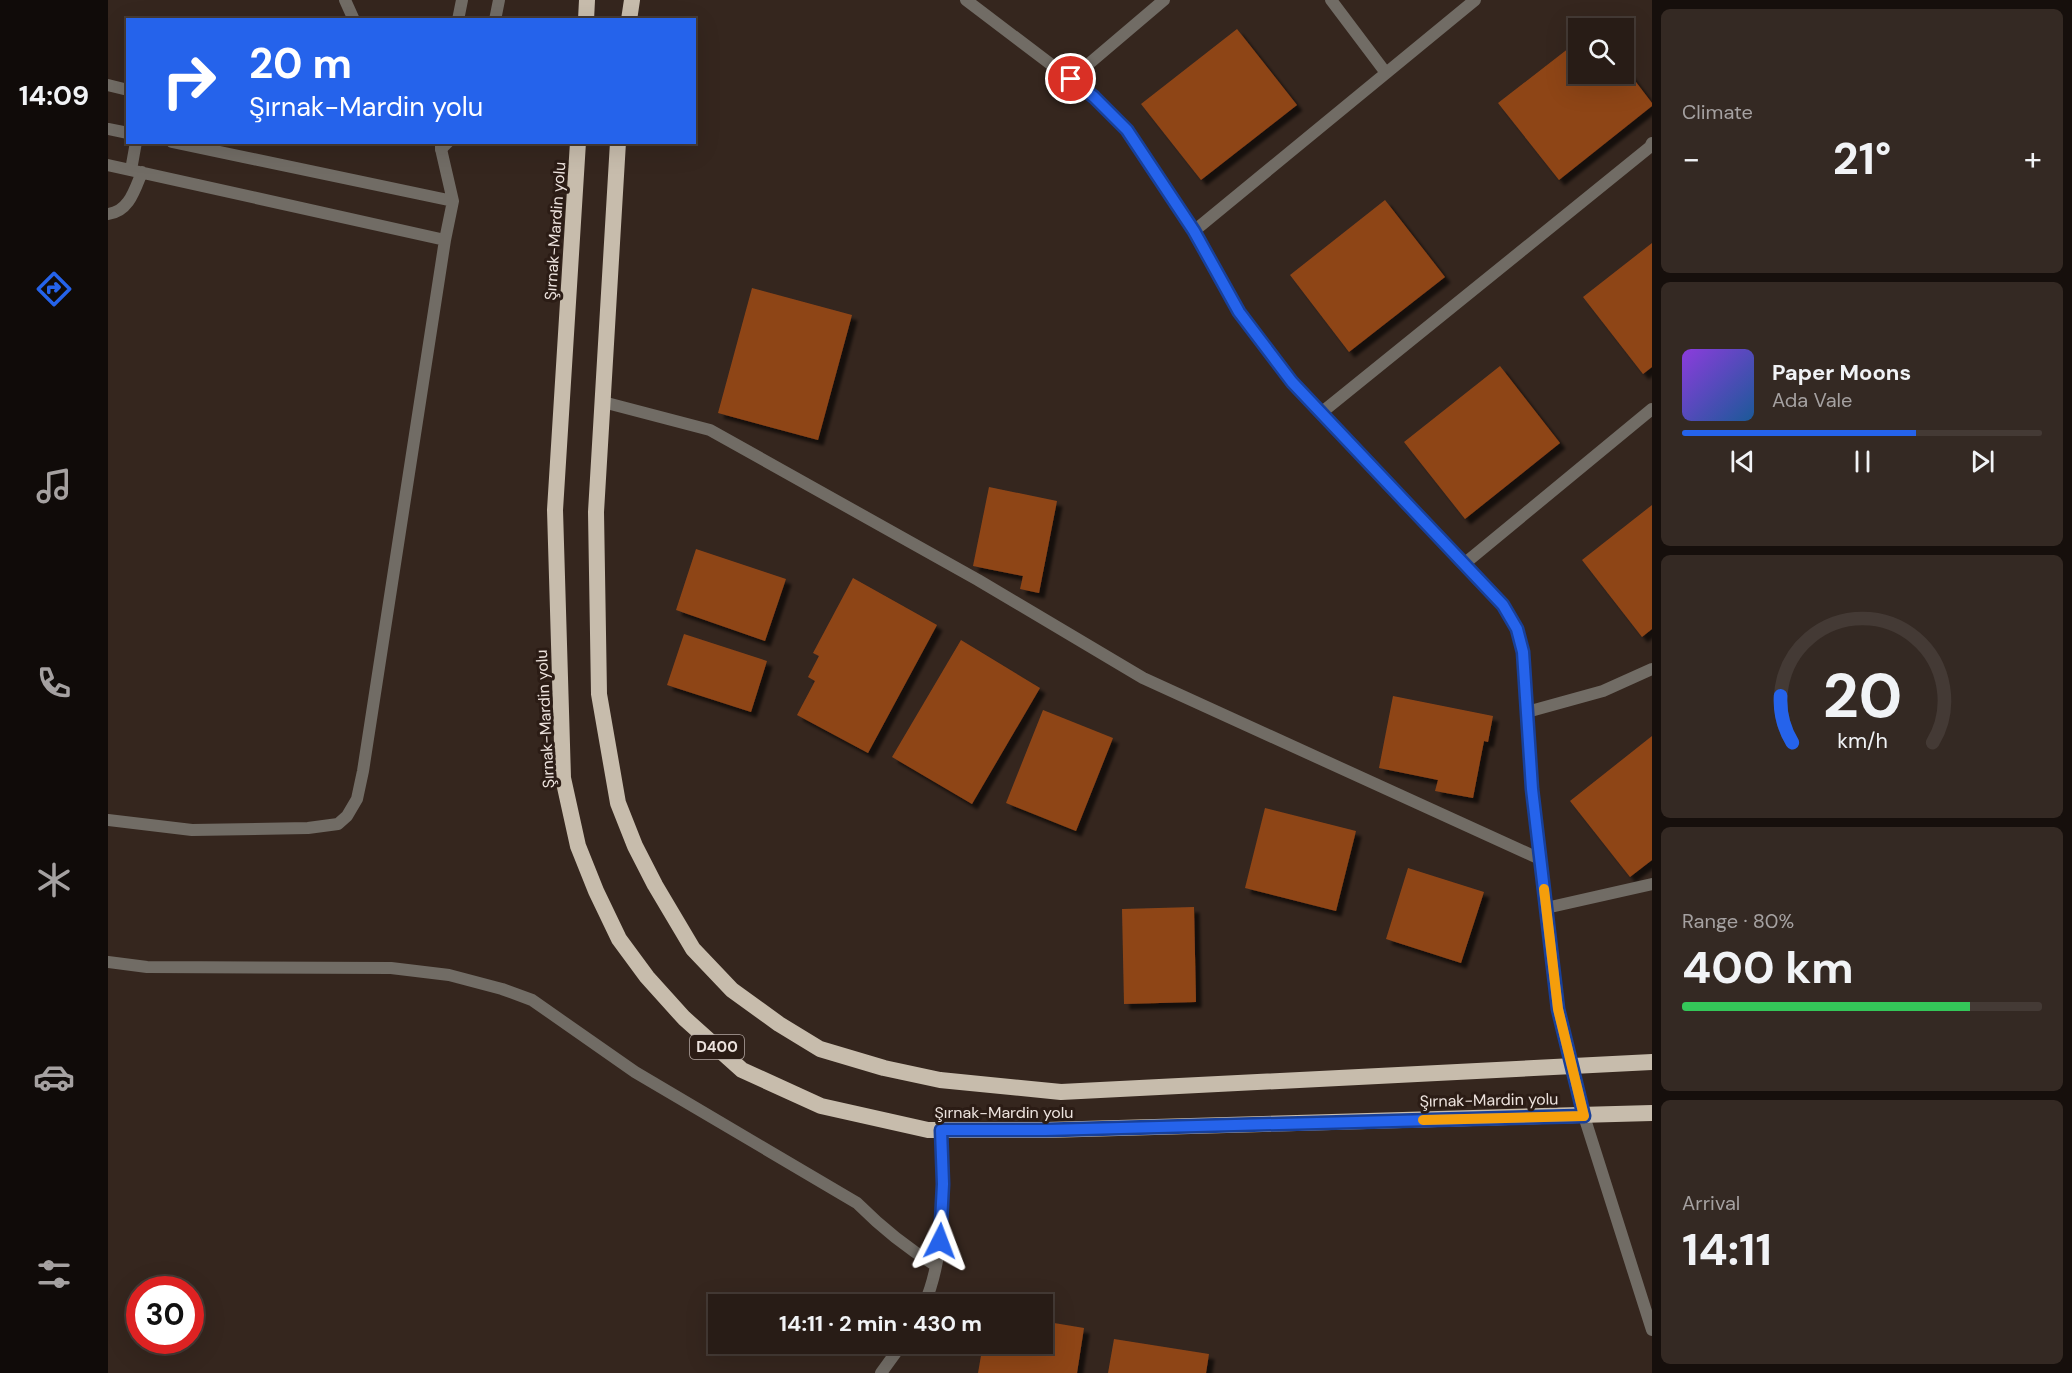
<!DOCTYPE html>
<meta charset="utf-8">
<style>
:root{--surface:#281c16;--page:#342923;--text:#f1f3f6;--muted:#a5a1a1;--line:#443a35;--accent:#2563eb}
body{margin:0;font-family:"DM Sans",sans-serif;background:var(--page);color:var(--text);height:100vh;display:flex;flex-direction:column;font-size:22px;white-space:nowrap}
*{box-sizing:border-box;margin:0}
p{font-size:20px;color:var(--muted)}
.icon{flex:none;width:33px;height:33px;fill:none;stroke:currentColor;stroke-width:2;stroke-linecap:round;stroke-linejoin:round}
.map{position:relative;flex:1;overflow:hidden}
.panel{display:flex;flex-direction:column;gap:9px;padding:9px;background:#160f0c;width:420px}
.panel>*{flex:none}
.top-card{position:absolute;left:18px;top:18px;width:570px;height:126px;border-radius:0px;box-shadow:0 6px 24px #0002,0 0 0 2px var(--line);background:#2563eb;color:#fff;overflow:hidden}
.buttons{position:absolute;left:1460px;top:18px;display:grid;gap:12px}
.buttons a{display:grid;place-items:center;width:66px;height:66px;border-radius:0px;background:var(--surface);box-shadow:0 6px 24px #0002,0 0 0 2px var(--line);font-size:30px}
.speed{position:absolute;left:18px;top:1276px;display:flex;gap:12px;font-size:30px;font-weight:700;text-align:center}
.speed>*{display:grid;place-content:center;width:78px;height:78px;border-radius:50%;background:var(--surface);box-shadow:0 6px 24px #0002,0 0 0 2px var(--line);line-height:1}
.speed .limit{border:9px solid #d22;background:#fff;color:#111}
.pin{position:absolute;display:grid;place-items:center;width:51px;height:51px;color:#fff;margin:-26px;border:3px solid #fff;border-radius:50%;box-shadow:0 2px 6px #0007}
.me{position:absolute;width:66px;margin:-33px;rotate:3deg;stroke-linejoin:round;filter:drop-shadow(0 0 4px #0008)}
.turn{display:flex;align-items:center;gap:21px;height:126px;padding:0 24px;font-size:27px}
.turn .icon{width:78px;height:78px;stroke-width:2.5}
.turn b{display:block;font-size:42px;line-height:51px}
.big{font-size:45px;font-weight:700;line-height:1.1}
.panel .card{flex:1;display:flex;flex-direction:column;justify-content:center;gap:9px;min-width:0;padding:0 21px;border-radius:9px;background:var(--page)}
.panel .dial{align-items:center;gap:0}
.dial svg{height:156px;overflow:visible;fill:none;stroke:var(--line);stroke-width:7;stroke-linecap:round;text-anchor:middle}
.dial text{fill:var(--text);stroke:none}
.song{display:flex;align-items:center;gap:18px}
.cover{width:72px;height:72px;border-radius:9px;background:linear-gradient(135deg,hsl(270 70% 55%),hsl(210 70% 35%))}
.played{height:6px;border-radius:3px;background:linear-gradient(90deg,var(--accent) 65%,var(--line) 65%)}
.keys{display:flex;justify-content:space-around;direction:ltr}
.heat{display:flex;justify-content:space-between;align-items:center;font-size:33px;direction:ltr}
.charge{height:9px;border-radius:4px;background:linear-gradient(90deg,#34c759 80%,var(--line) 0)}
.trip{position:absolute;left:600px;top:1294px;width:345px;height:60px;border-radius:0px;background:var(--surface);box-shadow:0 6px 24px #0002,0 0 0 2px var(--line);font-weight:700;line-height:60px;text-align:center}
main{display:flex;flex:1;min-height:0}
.menu{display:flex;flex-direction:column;width:108px;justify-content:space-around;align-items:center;background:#100b09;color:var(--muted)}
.menu .icon{width:42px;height:42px}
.menu .current{color:var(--accent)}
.menu b{font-size:27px;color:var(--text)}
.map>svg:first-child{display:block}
.building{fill:#8e4519;filter:url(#shadow)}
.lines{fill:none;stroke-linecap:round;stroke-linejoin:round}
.service{stroke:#716c65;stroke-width:12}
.minor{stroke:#716c65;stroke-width:12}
.trunk{stroke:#c7bcac;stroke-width:16}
.route-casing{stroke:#184099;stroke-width:15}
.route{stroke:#2563eb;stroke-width:10}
.slow{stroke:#f59e0b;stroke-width:10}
.labels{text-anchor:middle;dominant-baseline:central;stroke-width:6;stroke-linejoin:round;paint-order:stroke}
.shield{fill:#2b1c15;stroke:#b3a7a2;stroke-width:1.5}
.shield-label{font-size:15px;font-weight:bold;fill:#ede3de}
.street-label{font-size:16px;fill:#ede3de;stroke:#2b1c15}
</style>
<main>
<nav class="menu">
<b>14:09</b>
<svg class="icon current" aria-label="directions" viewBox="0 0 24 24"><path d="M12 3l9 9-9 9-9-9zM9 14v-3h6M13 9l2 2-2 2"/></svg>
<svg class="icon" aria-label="music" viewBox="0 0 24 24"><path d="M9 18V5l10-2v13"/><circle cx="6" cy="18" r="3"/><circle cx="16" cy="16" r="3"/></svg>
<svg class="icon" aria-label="phone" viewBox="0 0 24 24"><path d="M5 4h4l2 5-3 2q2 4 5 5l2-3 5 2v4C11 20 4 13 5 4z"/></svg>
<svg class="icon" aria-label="climate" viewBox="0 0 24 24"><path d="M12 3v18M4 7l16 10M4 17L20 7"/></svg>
<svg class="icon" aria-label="car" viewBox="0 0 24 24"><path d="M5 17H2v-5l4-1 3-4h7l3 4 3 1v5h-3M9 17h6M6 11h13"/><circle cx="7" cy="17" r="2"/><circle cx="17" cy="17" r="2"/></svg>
<svg class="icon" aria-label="filters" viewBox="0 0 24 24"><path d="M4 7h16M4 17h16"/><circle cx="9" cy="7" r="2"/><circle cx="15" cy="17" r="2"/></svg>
</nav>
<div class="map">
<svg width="1544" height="1373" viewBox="0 0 1544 1373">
<defs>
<filter id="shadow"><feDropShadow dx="5.5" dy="5.5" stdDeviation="1.5" flood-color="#0009"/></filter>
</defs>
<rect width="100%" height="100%" fill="#35261e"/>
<path class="building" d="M1129 29 1189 105 1093 180 1033 104Z
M1470 41V74H1515V65L1544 103V106L1451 180 1390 103Z
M1277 200 1337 277 1241 352 1182 275Z
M1544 243V367L1535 374 1475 297Z
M644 288 744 315 710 440 610 413Z
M1392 366 1452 443 1357 519 1296 442Z
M881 487 949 501 931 593 912 589 915 576 865 566Z
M1544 505V629L1534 637 1474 560Z
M588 549 678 579 657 641 568 610Z
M745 578 829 625 760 753 689 715 707 681 700 677 711 656 705 653Z
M576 634 659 661 643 712 559 685Z
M853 640 932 688 864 804 784 757Z
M1285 696 1385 716 1380 742 1376 741 1365 798 1327 791 1330 780 1271 768Z
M935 710 1005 738 968 831 898 803Z
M1544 736V860L1522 877 1462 801Z
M1157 808 1248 831 1228 911 1137 888Z
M1300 868 1376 892 1353 963 1278 939Z
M1086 907 1088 1002 1016 1004 1014 909Z
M934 1321 976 1328 969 1373H870L875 1344H934Z
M1006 1339 1101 1354 1098 1373H1000Z"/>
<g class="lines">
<path class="service" d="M0 85 20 90
M0 129 20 133
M64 142 345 201
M0 165 337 240
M23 170 28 142
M0 214C21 212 27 189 34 172
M0 820 84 830 200 828 230 824 239 816 249 799 255 771 337 240 345 201 333 149"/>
<path class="minor" d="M237 0 246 20
M858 0 986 97 1019 130 1086 231 1131 312 1184 382 1395 605 1409 629 1415 652 1424 789 1450 1009 1476 1116 1544 1330
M1223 0 1278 73
M350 20 354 0
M387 20 391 0
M963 79 1056 0
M333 142V149L340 142
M1086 231 1367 0
M495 402 602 430 870 580 1035 678 1432 859
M1213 413 1542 147 1544 143
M1356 564 1544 409
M1419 712 1495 691 1544 669
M1438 908 1544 884
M0 962 39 967 283 968 341 975 394 989 424 1000 527 1072 749 1203C774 1228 797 1247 827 1265
M816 1305C839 1252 835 1187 833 1130
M773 1373 794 1344"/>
<path class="trunk" d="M478 20 479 0
M521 20 524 0
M470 142 447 510 455 778 470 846 488 891 511 939 539 977 576 1018 634 1070 713 1106 820 1130H938L1544 1113
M510 142 488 512 491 694 510 803 527 846 547 885 585 949 624 990 671 1024 712 1049 776 1068 832 1080 953 1092 1544 1062"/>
</g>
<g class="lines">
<g class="route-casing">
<path id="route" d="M832 1241 835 1184 833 1130H938L1476 1116 1450 1009 1424 789 1415 652 1409 629 1395 605 1184 382 1131 312 1086 231 1019 130 986 97 963 79"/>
</g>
<use href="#route" class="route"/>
<path class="slow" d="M1315 1120 1476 1116 1450 1009 1436 889"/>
</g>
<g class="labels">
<rect class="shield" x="582" y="1035" width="54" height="24" rx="4.5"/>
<g class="shield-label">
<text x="609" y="1047">D400</text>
</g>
<g class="street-label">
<text transform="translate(447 231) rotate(-86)">Şırnak-Mardin yolu</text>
<text transform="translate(437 719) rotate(-93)">Şırnak-Mardin yolu</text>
<text transform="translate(1381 1100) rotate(-1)">Şırnak-Mardin yolu</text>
<text x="896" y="1112">Şırnak-Mardin yolu</text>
</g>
</g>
</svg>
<div class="buttons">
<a><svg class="icon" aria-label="search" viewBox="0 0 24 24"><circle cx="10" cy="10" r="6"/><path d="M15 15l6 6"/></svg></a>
</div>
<div class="speed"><div class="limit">30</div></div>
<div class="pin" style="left:963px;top:79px;background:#d93025"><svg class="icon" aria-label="arrive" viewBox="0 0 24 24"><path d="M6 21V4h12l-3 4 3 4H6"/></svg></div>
<svg class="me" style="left:832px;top:1241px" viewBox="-20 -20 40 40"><path d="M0-17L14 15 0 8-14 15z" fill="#2563eb" stroke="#fff" stroke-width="4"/></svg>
<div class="trip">14:11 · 2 min · 430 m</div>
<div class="top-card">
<div class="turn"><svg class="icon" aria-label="right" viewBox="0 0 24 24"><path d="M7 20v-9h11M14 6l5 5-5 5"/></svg><div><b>20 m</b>Şırnak-Mardin yolu</div></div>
</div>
</div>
<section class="panel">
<div class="card"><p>Climate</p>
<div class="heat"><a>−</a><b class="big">21°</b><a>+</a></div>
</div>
<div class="card">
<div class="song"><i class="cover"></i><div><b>Paper Moons</b><p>Ada Vale</p></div></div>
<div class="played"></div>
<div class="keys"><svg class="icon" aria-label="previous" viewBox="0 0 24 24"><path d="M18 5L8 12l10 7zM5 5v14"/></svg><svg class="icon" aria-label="pause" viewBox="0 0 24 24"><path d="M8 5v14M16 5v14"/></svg><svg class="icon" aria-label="next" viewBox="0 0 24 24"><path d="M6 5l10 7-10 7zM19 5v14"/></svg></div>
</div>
<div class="card dial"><svg viewBox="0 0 100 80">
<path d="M14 69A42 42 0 1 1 86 69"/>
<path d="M14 69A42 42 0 0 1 8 45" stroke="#2563eb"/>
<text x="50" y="56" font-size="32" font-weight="700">20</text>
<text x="50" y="72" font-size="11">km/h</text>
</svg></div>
<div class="card"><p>Range · 80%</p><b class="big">400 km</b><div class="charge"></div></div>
<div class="card"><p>Arrival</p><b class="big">14:11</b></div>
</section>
</main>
